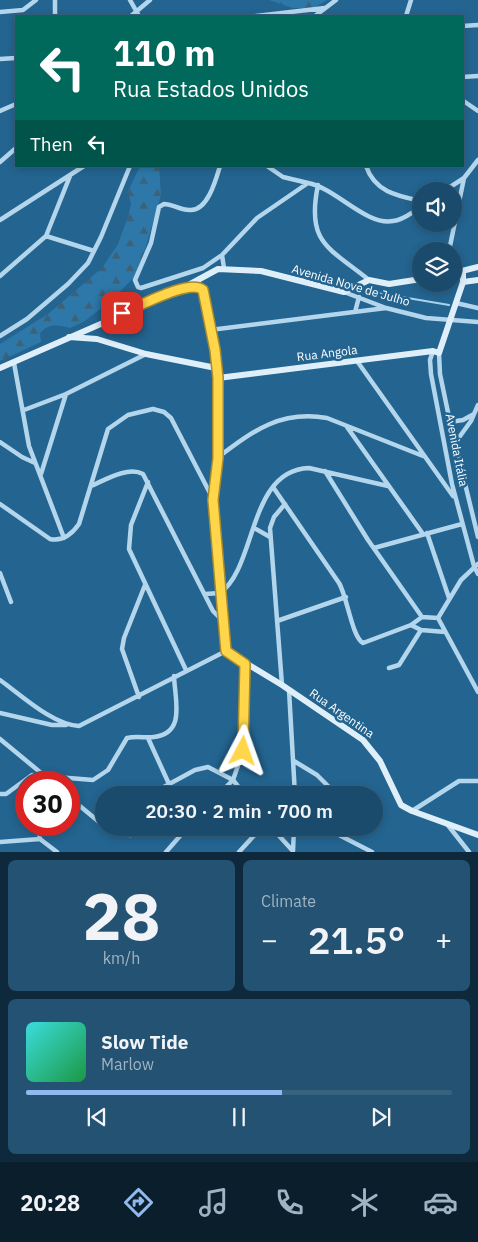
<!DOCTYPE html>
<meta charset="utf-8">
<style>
:root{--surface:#1a4b6c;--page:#235272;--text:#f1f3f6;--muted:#9fb3c2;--line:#38637f;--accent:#90b9f0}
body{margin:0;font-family:"IBM Plex Sans",sans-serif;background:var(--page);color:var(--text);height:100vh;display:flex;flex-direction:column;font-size:19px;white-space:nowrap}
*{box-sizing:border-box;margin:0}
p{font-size:16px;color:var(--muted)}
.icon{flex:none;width:28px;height:28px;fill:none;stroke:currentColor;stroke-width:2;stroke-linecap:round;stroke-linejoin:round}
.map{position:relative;height:852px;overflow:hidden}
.drawer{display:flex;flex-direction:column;gap:8px;padding:8px;background:#0e293b;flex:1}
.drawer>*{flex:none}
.hud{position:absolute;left:15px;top:15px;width:449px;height:152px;border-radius:0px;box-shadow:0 2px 8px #0003,0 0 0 1px var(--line);background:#00695c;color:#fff;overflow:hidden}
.fabs{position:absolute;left:412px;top:182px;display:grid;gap:10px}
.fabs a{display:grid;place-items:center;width:50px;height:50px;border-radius:50%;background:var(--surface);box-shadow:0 2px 8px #0003,0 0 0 1px var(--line);font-size:25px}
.speed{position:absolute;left:15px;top:771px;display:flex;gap:10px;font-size:25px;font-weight:700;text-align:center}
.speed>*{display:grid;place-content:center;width:65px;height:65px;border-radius:50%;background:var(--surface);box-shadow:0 2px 8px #0003,0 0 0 1px var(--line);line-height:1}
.speed .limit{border:8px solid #d22;background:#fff;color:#111}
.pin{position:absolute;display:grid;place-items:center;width:42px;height:42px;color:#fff;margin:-21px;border-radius:10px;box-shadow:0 2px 8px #0006}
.me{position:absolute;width:55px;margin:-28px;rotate:4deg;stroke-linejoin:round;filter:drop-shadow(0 0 4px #0008)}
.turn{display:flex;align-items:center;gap:18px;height:105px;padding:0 15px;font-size:22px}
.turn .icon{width:65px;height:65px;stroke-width:2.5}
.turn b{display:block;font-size:35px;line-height:42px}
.then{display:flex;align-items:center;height:48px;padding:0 15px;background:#0003;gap:10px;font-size:19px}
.big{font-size:38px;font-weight:600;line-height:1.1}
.drawer .tile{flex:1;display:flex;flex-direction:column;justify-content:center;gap:8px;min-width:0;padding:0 18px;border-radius:8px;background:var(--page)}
.drawer .dial{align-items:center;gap:0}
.dial b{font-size:65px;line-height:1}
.song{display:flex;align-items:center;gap:15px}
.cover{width:60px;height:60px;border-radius:8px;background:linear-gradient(135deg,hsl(180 70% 55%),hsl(140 70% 35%))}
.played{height:5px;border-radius:2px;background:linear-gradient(90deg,var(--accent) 60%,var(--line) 60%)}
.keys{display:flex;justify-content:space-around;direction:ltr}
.heat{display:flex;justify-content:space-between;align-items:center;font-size:28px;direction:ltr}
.drawer .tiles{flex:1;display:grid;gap:8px;grid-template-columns:1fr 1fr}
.tile:last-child{grid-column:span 2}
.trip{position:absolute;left:95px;top:786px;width:288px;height:50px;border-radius:25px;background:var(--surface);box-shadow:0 2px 8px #0003,0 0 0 1px var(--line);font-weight:600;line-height:50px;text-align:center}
.dock{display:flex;height:80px;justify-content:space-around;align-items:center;background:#0a1e2b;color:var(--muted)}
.dock .icon{width:35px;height:35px}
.dock .on{color:var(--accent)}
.dock b{font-size:22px;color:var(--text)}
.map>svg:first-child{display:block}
.forest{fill:url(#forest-firs)}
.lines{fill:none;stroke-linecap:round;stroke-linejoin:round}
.stream{stroke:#a8d3ed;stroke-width:2}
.minor{stroke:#b4d6ec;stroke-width:4.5}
.secondary{stroke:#dfeff9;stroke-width:6}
.route-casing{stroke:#a68a30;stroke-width:12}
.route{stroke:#ffd54a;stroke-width:9}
.labels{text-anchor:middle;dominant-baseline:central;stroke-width:5;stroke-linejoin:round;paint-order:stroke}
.street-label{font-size:12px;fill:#fff;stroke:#236490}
</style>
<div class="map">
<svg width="478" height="852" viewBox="0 0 478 852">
<defs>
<pattern id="forest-firs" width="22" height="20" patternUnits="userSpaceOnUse" patternTransform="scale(1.25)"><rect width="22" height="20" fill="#2d78a8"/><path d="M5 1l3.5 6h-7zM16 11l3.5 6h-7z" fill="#3c627a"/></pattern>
</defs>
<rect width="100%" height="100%" fill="#236490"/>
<path class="forest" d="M269 0H327L313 8H293Z
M140 166H159L161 195 144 253 134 277 113 299 85 321 70 328C57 325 50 323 40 333L41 342 0 361V344L48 314 102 268 118 244 129 214 131 203 128 192Z"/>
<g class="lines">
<path class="stream" d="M366 291 449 305"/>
<path class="minor" d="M55 0V16
M130 0 139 16
M0 12 23 10 36 0
M131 16 150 0
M256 16 325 8
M315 16 336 0
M406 16 411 0
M462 26 478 25
M0 59 16 58
M462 77 478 76
M462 100 478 111
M0 111 16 104
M0 162 16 148
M220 166C216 179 208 210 191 210 181 211 173 204 164 204L159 207 151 243 135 280 138 287 141 288 203 268 222 255 257 218 308 183C336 188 366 226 393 221 404 220 412 212 421 207
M267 166 283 177 308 183
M366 166C375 192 397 196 421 201
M318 185C306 243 328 247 369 280
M444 191 464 178
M0 220 84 166
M46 236 94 251
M449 251 464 178 478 160
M222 255 224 268
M0 276 46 236 70 176
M344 292 386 308 426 318 478 322
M456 303 478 308
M355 312 359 297
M210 330 386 308
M0 336 27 319 68 284 88 263 101 237 130 166
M433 351 430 360 431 374 452 484 474 566 478 574
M439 353 440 374 450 422 478 537
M357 361 453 496
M14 363 29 446 64 538
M24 410 66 394 146 354
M450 422 463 420 474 414
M347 427 423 534
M0 442 22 457 35 463
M455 443 471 421 478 405
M217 458C253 431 280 410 327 418L423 456
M325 471 368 540 422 617
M41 474 66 394
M148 482 131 525 129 549 186 670
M91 486C105 480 128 466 143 474L213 611 223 621
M273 487 339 583C347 596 352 637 363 643L411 625 422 617 438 618 461 580 478 564
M0 504 50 539C63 542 72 534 79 524L108 429 128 415 153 409 164 412 171 418 213 499
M254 528 270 537
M427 533 449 598
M374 548 462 524
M0 573 11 602
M205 594 220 593C257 567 248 470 309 468L388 486
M438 618 478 692
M277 621 346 597
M411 625 421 630 445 632
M389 668 399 665 421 630
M0 680C21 695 53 725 79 726L226 651
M282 685 270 528 274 517 285 504
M289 690 295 795
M139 697 122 649 124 638 145 585
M0 713 52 725H66
M148 738 169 784
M0 739 52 782
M294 761 317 775 337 795
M0 794H6L32 775 93 780 108 770 127 738C136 736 145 738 154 737 186 733 175 701 174 676
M149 795 195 770 208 767 233 780 245 795
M218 795 233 780 243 751 245 664
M69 797 104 826
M412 811 459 781H478
M447 824 469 852
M38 825 40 839
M106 828 130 835 179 828
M272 828 292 850
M335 828 339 835 372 852
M130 835 132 828
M0 842 40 839 57 852
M293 851 294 828
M166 852 187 828
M239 852 261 828"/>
<path class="secondary" d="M454 273 478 267
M463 282 478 280
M183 288 197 287 203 290 215 350 218 378 217 458 213 500 226 651 282 685 363 740 380 761 401 805 412 811 478 835
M69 337 97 339 146 354 216 368
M0 368 183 288 218 269 261 271 344 292 369 280 389 284 421 279
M218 378 433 351 439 353 463 282V272"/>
</g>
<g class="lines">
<g class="route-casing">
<path id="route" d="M122 313C138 307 190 278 203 290L215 350 218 378V458L213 500 226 651 245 664 243 751"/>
</g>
<use href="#route" class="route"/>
</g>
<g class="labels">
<g class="street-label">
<text transform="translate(351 285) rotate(16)">Avenida Nove de Julho</text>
<text transform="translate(327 353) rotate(-7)">Rua Angola</text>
<text transform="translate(457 450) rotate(79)">Avenida Itália</text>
<text transform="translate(342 713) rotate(35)">Rua Argentina</text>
</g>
</g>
</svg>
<div class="fabs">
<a><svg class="icon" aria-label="sound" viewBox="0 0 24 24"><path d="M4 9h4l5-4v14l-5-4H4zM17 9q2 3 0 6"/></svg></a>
<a><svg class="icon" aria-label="layers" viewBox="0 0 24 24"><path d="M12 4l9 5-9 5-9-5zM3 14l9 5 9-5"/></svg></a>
</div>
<div class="speed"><div class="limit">30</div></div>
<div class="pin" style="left:122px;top:313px;background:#d93025"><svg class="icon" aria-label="arrive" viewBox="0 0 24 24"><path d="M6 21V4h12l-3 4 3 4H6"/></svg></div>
<svg class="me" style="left:243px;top:751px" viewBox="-20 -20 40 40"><path d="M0-17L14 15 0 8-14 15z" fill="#ffd54a" stroke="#fff" stroke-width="4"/></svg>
<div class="trip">20:30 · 2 min · 700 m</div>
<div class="hud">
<div class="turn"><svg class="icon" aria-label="left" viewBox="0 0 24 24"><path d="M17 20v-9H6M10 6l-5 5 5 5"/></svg><div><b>110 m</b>Rua Estados Unidos</div></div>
<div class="then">Then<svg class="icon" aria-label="left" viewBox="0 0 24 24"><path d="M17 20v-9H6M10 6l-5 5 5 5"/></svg></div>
</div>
</div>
<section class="drawer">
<div class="tiles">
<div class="tile dial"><b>28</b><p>km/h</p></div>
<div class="tile"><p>Climate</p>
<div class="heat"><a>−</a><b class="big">21.5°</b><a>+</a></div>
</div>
<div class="tile">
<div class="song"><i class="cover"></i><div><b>Slow Tide</b><p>Marlow</p></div></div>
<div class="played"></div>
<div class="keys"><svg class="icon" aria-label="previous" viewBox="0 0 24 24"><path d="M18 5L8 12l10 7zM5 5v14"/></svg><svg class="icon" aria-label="pause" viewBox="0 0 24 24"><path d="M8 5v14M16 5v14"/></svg><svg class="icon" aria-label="next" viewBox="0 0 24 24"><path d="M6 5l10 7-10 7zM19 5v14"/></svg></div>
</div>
</div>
</section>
<nav class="dock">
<b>20:28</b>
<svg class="icon on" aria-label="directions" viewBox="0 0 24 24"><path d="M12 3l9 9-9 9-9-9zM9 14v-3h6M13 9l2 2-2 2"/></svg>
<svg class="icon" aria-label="music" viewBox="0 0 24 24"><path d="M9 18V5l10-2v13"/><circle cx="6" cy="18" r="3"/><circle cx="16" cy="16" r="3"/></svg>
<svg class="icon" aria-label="phone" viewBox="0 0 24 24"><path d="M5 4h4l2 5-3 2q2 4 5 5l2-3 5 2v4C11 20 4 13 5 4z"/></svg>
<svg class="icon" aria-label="climate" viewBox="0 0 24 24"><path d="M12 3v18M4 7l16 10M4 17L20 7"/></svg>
<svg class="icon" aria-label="car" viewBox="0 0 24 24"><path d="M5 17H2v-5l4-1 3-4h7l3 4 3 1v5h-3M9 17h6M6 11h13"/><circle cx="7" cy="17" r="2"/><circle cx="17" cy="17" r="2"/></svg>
</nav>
